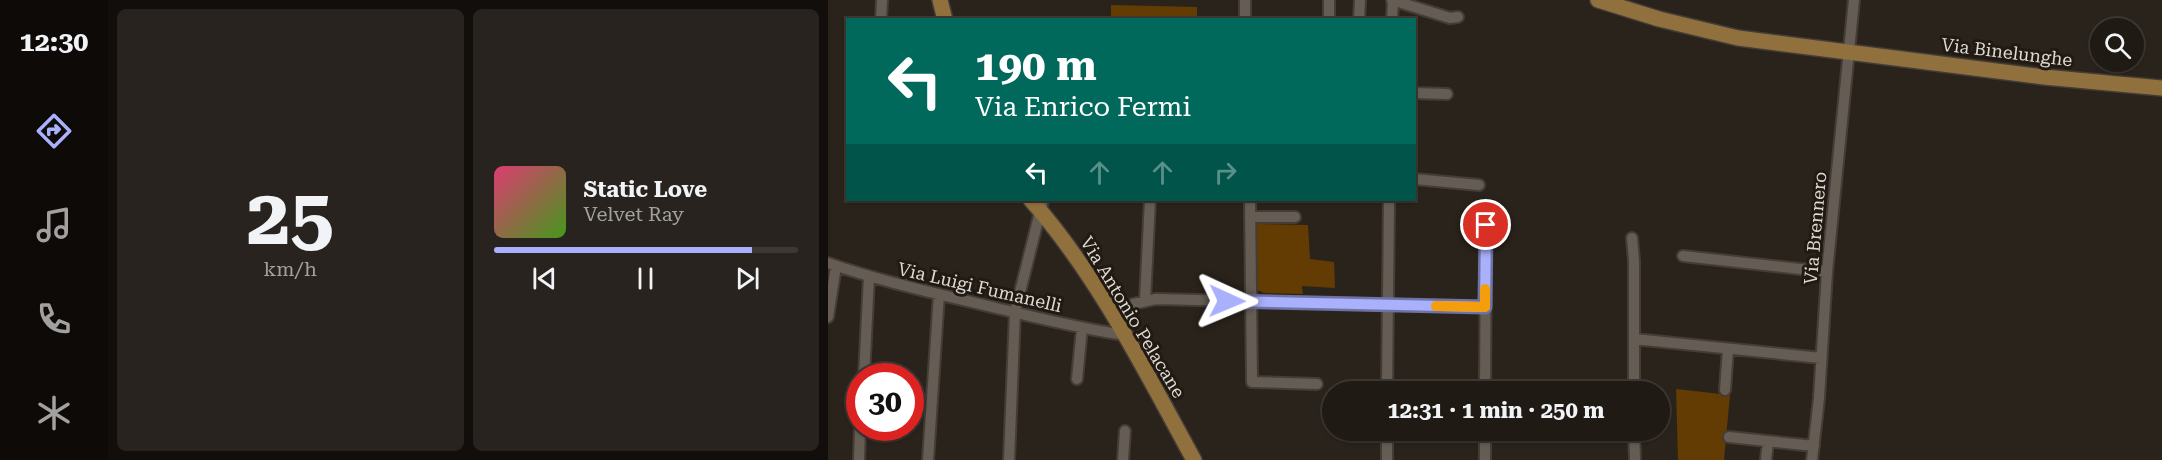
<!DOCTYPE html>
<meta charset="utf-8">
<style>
:root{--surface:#201a15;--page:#28231e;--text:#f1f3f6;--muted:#a2a1a0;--line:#3d3834;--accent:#a9b0fc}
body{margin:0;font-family:"Roboto Serif",serif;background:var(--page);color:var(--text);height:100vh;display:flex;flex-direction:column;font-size:22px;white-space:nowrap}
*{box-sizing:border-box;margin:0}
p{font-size:20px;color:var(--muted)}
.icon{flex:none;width:33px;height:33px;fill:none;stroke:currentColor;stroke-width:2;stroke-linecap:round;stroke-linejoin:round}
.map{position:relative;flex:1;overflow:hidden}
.sheet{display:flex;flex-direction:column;gap:9px;padding:9px;background:#120e0c;width:720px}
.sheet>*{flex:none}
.top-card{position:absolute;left:18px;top:18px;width:570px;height:183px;border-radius:0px;box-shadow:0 2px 4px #0004,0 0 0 2px var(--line);background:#00695c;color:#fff;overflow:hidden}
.tools{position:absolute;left:1262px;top:18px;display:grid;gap:12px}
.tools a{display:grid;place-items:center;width:54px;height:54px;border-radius:50%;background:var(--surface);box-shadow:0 2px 4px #0004,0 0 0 2px var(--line);font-size:30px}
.speed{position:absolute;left:18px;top:363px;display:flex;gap:12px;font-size:30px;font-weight:700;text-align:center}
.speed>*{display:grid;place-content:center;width:78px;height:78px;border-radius:50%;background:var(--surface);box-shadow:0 2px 4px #0004,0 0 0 2px var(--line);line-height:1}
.speed .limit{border:9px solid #d22;background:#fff;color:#111}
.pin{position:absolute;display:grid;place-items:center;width:51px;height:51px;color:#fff;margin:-26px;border:3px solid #fff;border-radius:50%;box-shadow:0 2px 6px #0007}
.me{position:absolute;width:66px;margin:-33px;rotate:91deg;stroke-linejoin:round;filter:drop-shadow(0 0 4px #0008)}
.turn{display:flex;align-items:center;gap:21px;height:126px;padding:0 30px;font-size:27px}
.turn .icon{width:78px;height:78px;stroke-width:2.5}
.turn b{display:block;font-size:42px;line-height:51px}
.lanes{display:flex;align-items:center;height:57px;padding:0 30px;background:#0003;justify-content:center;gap:30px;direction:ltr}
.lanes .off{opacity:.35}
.sheet .card{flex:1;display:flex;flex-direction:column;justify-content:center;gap:9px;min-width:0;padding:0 21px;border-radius:9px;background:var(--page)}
.sheet .dial{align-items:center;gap:0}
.dial b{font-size:78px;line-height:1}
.song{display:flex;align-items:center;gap:18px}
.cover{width:72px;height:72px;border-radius:9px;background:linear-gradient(135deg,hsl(340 70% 55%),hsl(100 70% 35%))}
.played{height:6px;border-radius:3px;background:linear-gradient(90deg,var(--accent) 85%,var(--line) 85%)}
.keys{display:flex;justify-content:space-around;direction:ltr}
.sheet .tiles{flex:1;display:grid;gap:9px;grid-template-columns:repeat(2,1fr)}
.trip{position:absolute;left:494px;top:381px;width:348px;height:60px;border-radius:30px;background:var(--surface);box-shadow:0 2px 4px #0004,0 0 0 2px var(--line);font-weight:700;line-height:60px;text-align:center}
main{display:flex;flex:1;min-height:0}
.dock{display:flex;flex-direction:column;width:108px;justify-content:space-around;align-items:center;background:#0d0a08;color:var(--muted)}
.dock .icon{width:42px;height:42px}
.dock .selected{color:var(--accent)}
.dock b{font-size:27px;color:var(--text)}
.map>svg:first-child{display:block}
.green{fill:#623c02}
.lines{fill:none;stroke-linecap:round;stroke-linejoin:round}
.street-casing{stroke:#443d37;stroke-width:14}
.secondary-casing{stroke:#443d37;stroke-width:18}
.street{stroke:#655d54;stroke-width:10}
.secondary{stroke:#90703d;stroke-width:15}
.route-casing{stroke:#6e72a4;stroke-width:15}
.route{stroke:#a9b0fc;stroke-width:10}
.slow{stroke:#f59e0b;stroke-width:10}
.labels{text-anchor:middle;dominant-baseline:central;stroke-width:6;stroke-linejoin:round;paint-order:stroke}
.street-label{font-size:18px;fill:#ded9d4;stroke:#201a12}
</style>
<main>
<nav class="dock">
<b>12:30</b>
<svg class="icon selected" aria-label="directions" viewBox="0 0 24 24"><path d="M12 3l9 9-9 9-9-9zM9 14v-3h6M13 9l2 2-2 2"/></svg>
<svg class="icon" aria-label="music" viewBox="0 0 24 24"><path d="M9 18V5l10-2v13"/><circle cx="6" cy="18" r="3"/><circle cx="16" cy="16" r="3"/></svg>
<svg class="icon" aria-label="phone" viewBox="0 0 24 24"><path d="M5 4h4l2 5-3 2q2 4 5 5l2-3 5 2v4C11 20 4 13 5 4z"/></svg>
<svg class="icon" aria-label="climate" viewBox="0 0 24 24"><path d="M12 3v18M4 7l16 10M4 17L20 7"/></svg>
</nav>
<section class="sheet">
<div class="tiles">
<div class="card dial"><b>25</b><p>km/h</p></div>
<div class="card">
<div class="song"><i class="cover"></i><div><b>Static Love</b><p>Velvet Ray</p></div></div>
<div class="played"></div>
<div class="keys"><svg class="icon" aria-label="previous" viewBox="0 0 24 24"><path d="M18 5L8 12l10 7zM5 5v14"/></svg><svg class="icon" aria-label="pause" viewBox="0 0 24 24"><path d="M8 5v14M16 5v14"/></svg><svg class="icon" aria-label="next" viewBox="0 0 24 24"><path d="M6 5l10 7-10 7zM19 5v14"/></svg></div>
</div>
</div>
</section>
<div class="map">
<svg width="1334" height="460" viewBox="0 0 1334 460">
<rect width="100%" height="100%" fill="#2a231c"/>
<path class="green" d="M283 5 369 7V19H283Z
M429 224 480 225 482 259 506 262 507 288 474 286 475 294 436 293 430 290 427 279Z
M848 389 902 395 896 460H850Z"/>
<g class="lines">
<g class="street-casing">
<path id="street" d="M564 0 622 18 630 17
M53 20 54 0
M417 20V0
M501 20V0
M531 20 532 0
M564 20 565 0
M586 93 619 94
M586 179 651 185
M422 200 424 382 489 384
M422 217H467
M804 238 806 261V392
M855 256 999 272
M0 263C55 282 111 294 168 308 211 318 254 329 297 335
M317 300 322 200
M0 317 8 266
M286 318 305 304 328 299 657 307
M806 339 993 358
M36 376 41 277
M249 379 254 328
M897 390 900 349
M559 392 561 200
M657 392 658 225
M806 430 807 460
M901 437 986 446
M31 460 32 428
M100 460 111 294
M181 460 187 312 215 200
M295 460 297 431
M559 460V430
M657 460V430
M938 460 940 441
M984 460 991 398 999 272 1026 0"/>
</g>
<g class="secondary-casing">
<path id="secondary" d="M112 0 117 20
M770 0 831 19 910 38 1216 77 1334 88
M203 200C271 277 317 371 366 460"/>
</g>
<use href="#street" class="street"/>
<use href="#secondary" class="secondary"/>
</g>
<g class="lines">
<g class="route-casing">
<path id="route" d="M399 301 657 307 658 225"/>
</g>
<use href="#route" class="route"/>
<path class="slow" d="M608 306 657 307V289"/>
</g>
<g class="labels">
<g class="street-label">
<text transform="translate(1179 52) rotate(7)">Via Binelunghe</text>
<text transform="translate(987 228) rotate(-85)">Via Brennero</text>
<text transform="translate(152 287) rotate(13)">Via Luigi Fumanelli</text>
<text transform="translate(305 317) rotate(59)">Via Antonio Pelacane</text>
</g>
</g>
</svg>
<div class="tools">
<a><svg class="icon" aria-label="search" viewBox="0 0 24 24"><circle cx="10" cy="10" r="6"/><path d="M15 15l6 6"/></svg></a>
</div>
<div class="speed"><div class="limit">30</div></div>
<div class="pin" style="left:658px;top:225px;background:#d93025"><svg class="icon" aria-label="arrive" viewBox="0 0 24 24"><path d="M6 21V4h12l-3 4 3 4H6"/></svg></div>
<svg class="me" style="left:399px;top:301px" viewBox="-20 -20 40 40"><path d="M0-17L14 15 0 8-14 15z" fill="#a9b0fc" stroke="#fff" stroke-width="4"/></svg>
<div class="trip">12:31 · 1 min · 250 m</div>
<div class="top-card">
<div class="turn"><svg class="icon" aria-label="left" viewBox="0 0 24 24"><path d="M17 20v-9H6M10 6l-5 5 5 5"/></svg><div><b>190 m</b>Via Enrico Fermi</div></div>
<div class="lanes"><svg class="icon" aria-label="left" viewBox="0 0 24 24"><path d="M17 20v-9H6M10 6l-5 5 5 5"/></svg><svg class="icon off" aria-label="ahead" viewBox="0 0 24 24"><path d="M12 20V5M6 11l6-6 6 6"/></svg><svg class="icon off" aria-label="ahead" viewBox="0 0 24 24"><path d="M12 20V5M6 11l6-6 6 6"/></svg><svg class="icon off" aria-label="right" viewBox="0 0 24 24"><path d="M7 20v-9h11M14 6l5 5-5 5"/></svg></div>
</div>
</div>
</main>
